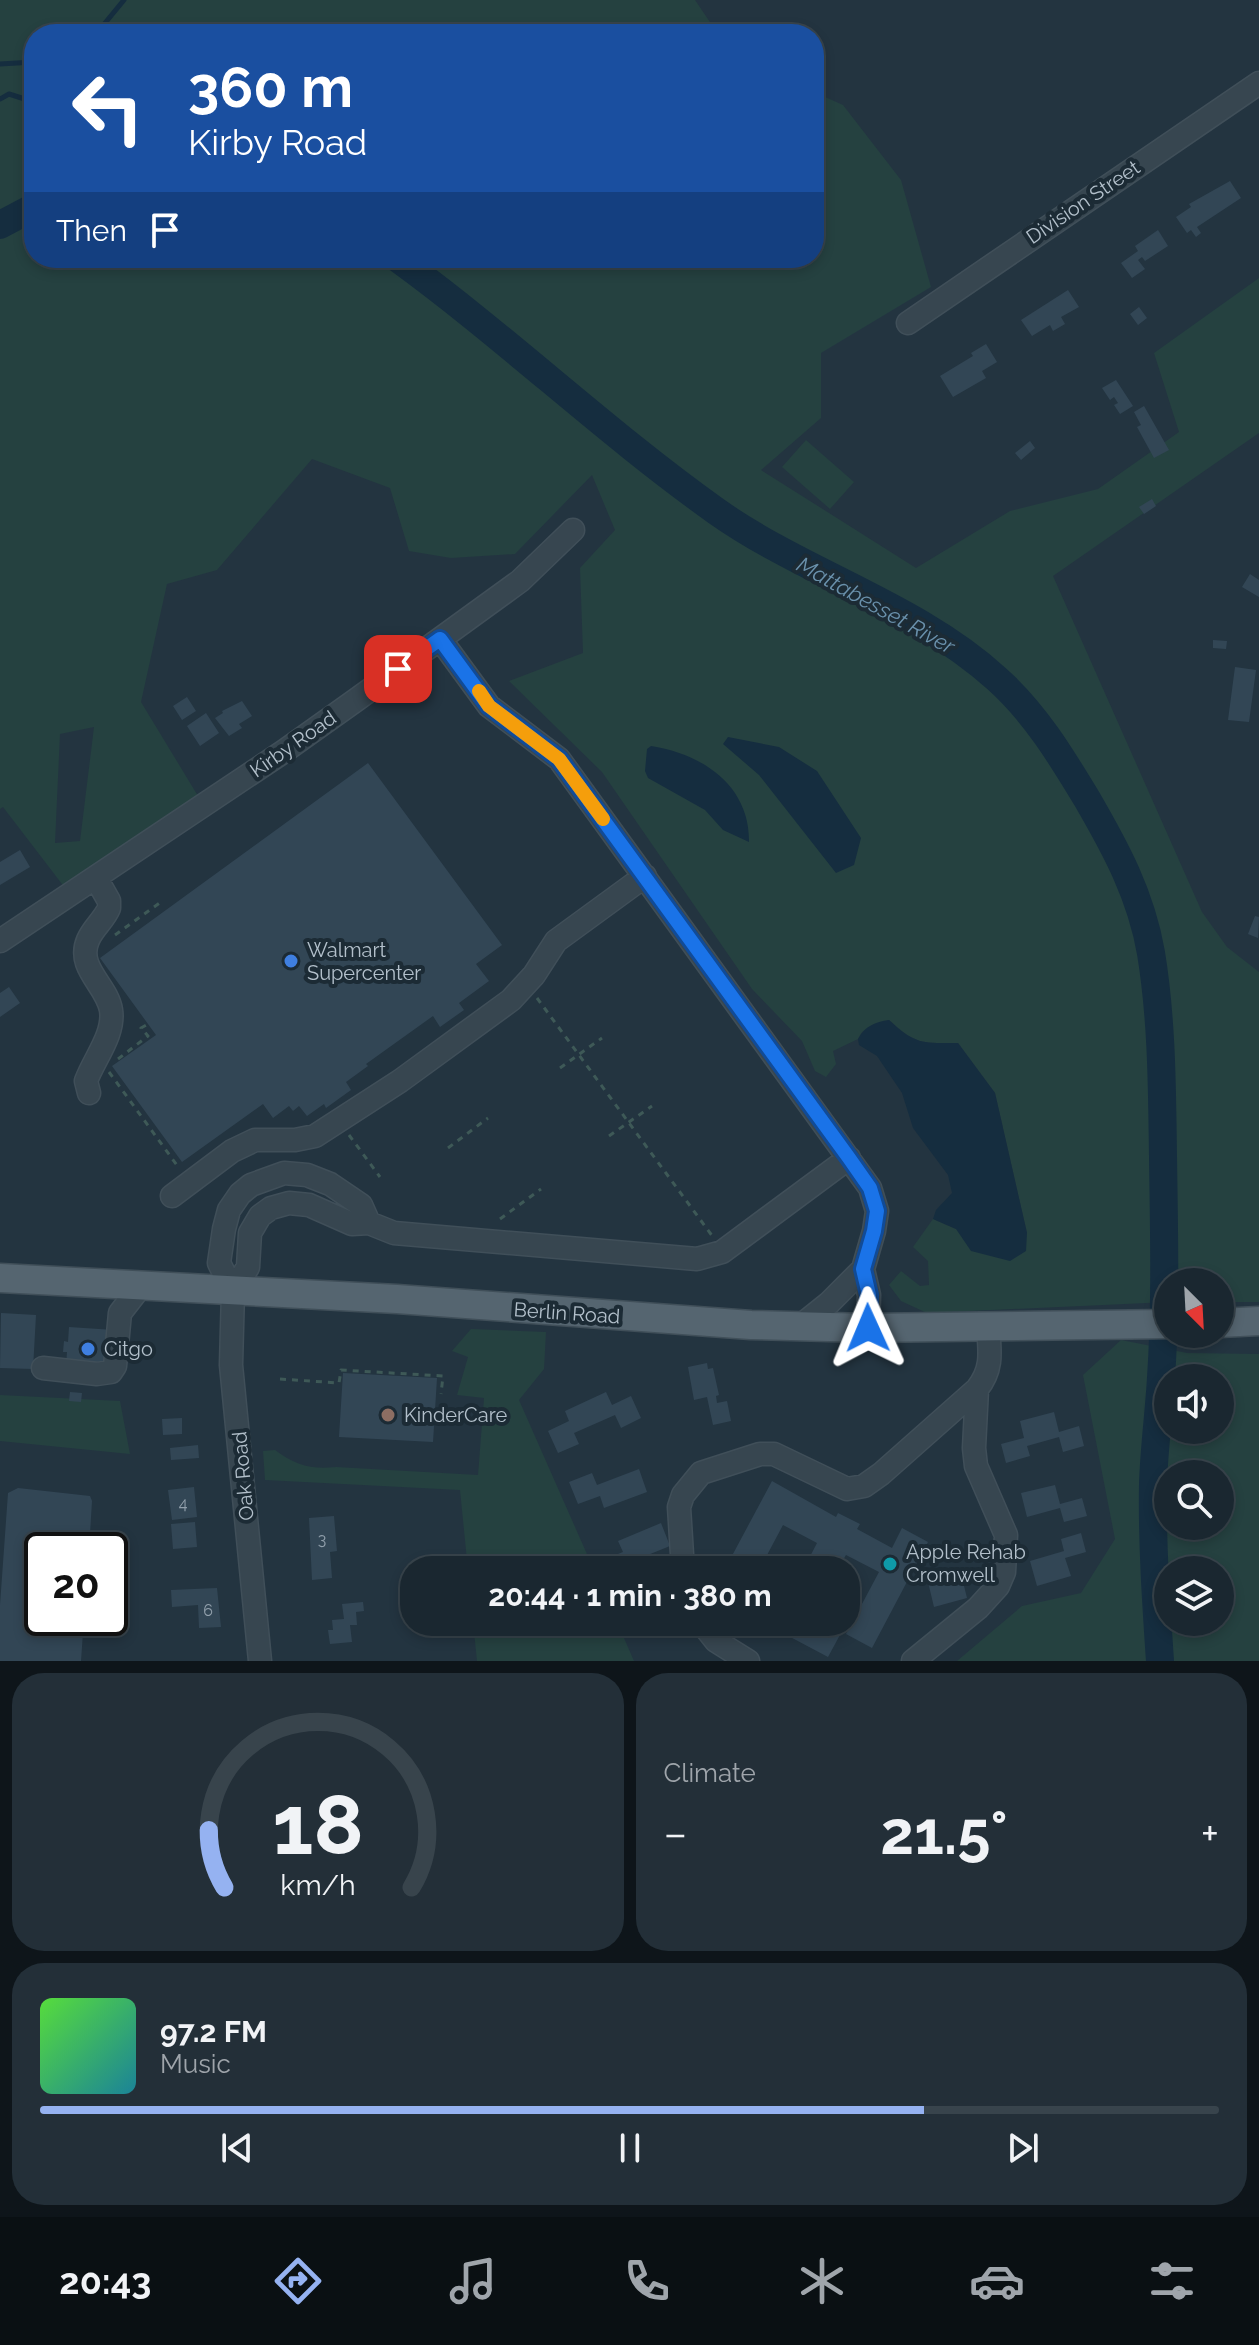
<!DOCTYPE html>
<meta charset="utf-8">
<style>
:root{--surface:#1a2730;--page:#232f38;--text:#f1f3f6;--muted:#9fa5ab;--line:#38444c;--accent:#95b2f1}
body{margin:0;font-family:Raleway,sans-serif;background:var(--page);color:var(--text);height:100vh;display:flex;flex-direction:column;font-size:30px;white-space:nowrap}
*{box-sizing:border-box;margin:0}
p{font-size:26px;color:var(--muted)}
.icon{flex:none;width:44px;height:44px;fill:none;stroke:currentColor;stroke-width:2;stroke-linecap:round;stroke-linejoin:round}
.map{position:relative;height:1661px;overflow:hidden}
.side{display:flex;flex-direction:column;gap:12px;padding:12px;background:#0e151a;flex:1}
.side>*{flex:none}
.banner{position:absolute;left:24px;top:24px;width:800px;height:244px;border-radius:32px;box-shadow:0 4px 12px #0003,0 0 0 2px var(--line);background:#1a4fa0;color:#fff;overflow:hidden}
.needle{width:52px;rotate:156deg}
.buttons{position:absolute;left:1154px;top:1268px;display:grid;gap:16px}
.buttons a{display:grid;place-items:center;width:80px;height:80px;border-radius:50%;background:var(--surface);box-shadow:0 4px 12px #0003,0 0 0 2px var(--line);font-size:40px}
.speed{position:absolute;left:24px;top:1532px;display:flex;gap:16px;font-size:40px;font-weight:700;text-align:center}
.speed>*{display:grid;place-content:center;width:104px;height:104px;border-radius:50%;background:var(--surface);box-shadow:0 4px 12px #0003,0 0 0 2px var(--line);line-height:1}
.speed .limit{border:4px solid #111;border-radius:12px;background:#fff;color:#111}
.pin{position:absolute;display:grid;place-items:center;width:68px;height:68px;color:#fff;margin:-34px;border-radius:16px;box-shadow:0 4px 12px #0006}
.me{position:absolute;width:88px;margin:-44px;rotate:359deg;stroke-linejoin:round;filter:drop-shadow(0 0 6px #0008)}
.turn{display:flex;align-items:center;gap:28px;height:168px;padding:0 32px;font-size:36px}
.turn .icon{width:104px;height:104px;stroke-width:2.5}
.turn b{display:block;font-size:56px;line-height:68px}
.then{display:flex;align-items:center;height:76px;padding:0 32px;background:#0003;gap:16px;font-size:30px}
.big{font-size:60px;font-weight:700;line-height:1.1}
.side .tile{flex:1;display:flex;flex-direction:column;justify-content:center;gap:12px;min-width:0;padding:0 28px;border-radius:32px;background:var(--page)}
.side .dial{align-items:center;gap:0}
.dial svg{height:208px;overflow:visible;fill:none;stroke:var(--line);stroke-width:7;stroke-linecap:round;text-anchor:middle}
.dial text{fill:var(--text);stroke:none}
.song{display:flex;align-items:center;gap:24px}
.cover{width:96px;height:96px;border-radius:12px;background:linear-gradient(135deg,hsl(110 70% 55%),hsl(190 70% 35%))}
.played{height:8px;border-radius:4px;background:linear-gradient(90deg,var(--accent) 75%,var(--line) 75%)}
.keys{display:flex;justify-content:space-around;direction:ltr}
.heat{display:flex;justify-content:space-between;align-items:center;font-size:44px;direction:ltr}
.side .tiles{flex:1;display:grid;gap:12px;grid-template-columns:1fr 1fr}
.tile:last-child{grid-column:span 2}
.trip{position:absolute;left:400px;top:1556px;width:460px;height:80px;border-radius:32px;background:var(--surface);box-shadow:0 4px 12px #0003,0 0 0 2px var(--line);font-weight:700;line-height:80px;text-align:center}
.tabs{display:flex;height:128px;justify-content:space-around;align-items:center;background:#0a1013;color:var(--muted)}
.tabs .icon{width:56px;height:56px}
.tabs .selected{color:var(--accent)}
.tabs b{font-size:36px;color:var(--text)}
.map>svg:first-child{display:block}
.green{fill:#254140;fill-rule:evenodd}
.water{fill:#152d3f}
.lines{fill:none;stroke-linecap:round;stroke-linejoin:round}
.stream{stroke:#152d3f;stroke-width:5}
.river{stroke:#152d3f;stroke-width:28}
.building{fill:#324655}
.minor-casing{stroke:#404f59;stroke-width:25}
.major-casing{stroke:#404f59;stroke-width:31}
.path{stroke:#3e5957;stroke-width:3;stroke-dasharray:6 6;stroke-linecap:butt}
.minor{stroke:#374650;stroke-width:22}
.major{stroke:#556570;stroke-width:28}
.route-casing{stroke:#114b97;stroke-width:20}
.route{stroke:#1a73e8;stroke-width:14}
.slow{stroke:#f59e0b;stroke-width:14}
.shop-dot{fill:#3f7fe0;stroke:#1c2b35;stroke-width:3}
.education-dot{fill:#8d6e63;stroke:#1c2b35;stroke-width:3}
.culture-dot{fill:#0f9aa8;stroke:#1c2b35;stroke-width:3}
.labels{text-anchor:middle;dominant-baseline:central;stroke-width:8;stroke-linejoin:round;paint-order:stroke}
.number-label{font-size:16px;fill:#92a0ac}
.street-label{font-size:20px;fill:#b3c0cb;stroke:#1c2b35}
.poi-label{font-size:20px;fill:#b3c0cb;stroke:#1c2b35;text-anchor:start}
.water-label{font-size:22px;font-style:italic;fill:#6a91ac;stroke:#1c2b35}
</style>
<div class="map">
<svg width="1259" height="1661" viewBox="0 0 1259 1661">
<rect width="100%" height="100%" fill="#233440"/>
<path class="green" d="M0 0H695L718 34H34V258H814V92L843 105 901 180 931 287 821 353V418L761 470 916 568 1010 511 1098 489 1179 432 1154 353 1259 278V433L1053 576 1202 912 1227 947 1259 972V1302H1220V1282H1168V1302L927 1313 901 1301 889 1285 901 1271 920 1286 929 1285 928 1261 913 1247 933 1219 956 1229 1027 1233 995 1093 958 1043C922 1043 916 1045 889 1020L862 1032 858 1039 833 1051 836 1064 826 1077 815 1071 802 1041 752 989 602 772 509 681 583 653 580 568 615 530 592 475 515 554 451 558 409 551 390 488 312 459 217 570 167 584 141 702 198 796 65 888 3 807 0 809ZM94 727 80 841 55 843 60 734Z
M806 440 854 482 830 509 782 467Z
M471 1329 546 1332 544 1369 519 1400 594 1570H468L460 1490 265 1480 263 1451 275 1450C295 1465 312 1470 336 1467L478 1475 484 1398 457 1395 468 1357 452 1351Z
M1121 1340 1187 1353 1259 1354V1661H957L1022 1606 1081 1593 1115 1539 1083 1375ZM1168 1378H1220V1430H1168ZM1168 1474H1220V1526H1168ZM1168 1570H1220V1622H1168Z
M0 1395 120 1401 130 1454 0 1441Z
M473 1622H617L634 1661H477Z"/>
<path class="water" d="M728 737 779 747 817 771 861 838 854 865 836 873 759 775 723 744Z
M651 746C703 754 750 786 749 842L723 830 705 810 648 778 645 771 647 749Z
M889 1020C916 1045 922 1043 958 1043L995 1093 1027 1233 1026 1251 1010 1261 971 1251 956 1229 933 1219 936 1210 952 1193 948 1175 913 1128 902 1093 877 1056 859 1045 858 1039C865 1026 875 1022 889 1020Z"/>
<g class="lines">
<path class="stream" d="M96 34 124 0
M0 64 34 62
M0 99 9 94 34 102"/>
<path class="river" d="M0 225 34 207
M397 258C507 338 605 432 716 511 805 574 916 605 997 679 1035 713 1061 756 1087 799 1116 849 1141 895 1151 953 1162 1020 1162 1089 1163 1156 1164 1230 1166 1304 1161 1378 1159 1413 1154 1449 1153 1484 1152 1543 1156 1602 1160 1661"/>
</g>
<path class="building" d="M1230 181 1241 198 1197 227 1201 233 1196 237 1191 230 1187 233 1176 217 1191 207 1189 204Z
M1158 230 1168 246 1145 261 1142 257 1138 260 1145 269 1132 278 1121 263 1138 251 1135 246Z
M1068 290 1079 307 1061 317 1065 324 1053 331 1050 325 1032 336 1021 320Z
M1139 307 1147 318 1138 325 1130 314Z
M986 344 997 362 982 371 986 378 953 397 940 376 973 356 971 353Z
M1116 380 1133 406 1120 414 1114 405 1118 403 1114 397 1110 400 1102 388Z
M1144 406 1169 450 1154 458 1137 427 1141 425 1134 412Z
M1030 441 1035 448 1021 460 1015 453Z
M1152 499 1156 506 1144 514 1139 507Z
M1250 574 1259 580V597L1242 587Z
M1213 640 1227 641 1226 649 1213 648Z
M1235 667 1256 670 1249 722 1228 720Z
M187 697 196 711 182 720 173 706Z
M242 701 252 716 239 724 242 728 229 736 215 718 223 713 222 711Z
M206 713 219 733 200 746 187 726Z
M368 763 502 945 476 964 489 981 459 1003 464 1010 440 1027 433 1016 366 1064 368 1066 346 1082 351 1090 326 1108 324 1104 307 1116 299 1106 293 1111 289 1106 273 1118 263 1104 182 1162 112 1066 156 1035 100 958Z
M20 850 30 867 0 885V862Z
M1255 916 1259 917 1258 938 1248 934Z
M9 987 20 1003 0 1017V993Z
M1 1313 36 1315 33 1369 0 1368Z
M69 1327 114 1330 105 1364 66 1366 67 1352H63L64 1341 68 1342Z
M707 1363 708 1369 713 1368 719 1395 716 1396 717 1403 727 1401 731 1421 713 1425 707 1397 694 1400 688 1367Z
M343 1373 437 1378 433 1442 339 1437Z
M70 1392 82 1393 81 1402 69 1401Z
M606 1392 612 1405 631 1396 641 1418 621 1428 615 1415 574 1433 579 1444 558 1453 548 1431 569 1421 565 1411Z
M1054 1412 1059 1432 1079 1426 1084 1446 1063 1452 1059 1437 1027 1446 1030 1456 1006 1463 1001 1444 1024 1438 1020 1421Z
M182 1418V1434L163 1435 162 1419Z
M198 1445 199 1458 171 1460 170 1448Z
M639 1469 647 1492 604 1508 600 1496 578 1504 569 1482 592 1473 597 1485Z
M772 1481 836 1517 838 1513 860 1524 857 1529 892 1548 902 1528 928 1542 872 1648 846 1634 879 1572 846 1555 837 1570H803L817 1543 783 1525 759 1570H712L716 1561 726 1567Z
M1055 1485 1060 1504 1082 1498 1087 1516 1064 1522 1060 1508 1027 1517 1021 1493Z
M194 1487 197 1517 172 1520 168 1490Z
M18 1488 90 1496 92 1501 89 1550H42V1618H84L81 1661H0V1605L8 1493Z
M334 1516 337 1551 330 1552 332 1578 312 1580 309 1518Z
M195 1522 197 1547 173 1549 171 1524Z
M661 1523 670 1546 628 1563 631 1570H607L603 1560 623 1552 618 1541Z
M1081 1533 1086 1552 1065 1558 1071 1576 1037 1586 1030 1561 1064 1551 1061 1539Z
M961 1574 967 1598 934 1607 928 1582Z
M217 1588 221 1627 199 1628 198 1605 172 1607 171 1590Z
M363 1602 364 1611 356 1612 357 1625H350L352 1642 330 1644 328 1630H333L332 1620 344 1619 342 1604Z
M652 1622H689L690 1625 658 1637Z
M762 1622H847L828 1657Z"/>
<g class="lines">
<g class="minor-casing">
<path id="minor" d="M908 323 1259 83
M440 639 489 706 559 759 870 1188 877 1211 874 1231 863 1269 869 1295 868 1328
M0 941 283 752 356 700 520 581 573 530
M89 1093 86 1081C94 1059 115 1034 111 1010 107 985 76 968 88 940 93 928 104 920 109 908V901L96 878
M172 1196 232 1151 255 1140H295L315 1136 400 1081 511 1000 534 975 556 941 645 876
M233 1291 248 1267 250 1233 260 1216 271 1208 289 1203 309 1205 352 1224 369 1223 394 1233 697 1259 722 1252 849 1158
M799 1327 829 1303 863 1269
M43 1368 97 1374 111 1372 115 1366 120 1313 141 1286
M683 1570 679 1507 683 1495 701 1473 760 1454H774L847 1489 864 1486 881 1474 977 1389C993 1369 990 1352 988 1328
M701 1622 716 1641 748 1661
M260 1661 231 1365 233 1291 219 1263 224 1229 229 1210 240 1194 251 1185 284 1173 307 1175 330 1184 361 1205 369 1223
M913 1661 978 1608 998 1586 1004 1572 1006 1535 976 1466 974 1448 977 1389"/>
</g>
<g class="major-casing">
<path id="major" d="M0 1278 397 1299 751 1325 868 1328 1168 1324
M1220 1323 1259 1321"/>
</g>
<path class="path" d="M115 935 161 902
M537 998 713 1237
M118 1059 148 1036 141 1028 148 1024
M560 1068 602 1038
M109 1072 179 1168
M349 1135 380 1177
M609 1136 652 1106
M448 1148 488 1118
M500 1219 541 1189
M280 1379 339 1383 341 1370 443 1376 441 1394"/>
<use href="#minor" class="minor"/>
<use href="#major" class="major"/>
</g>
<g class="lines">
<g class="route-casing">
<path id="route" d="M398 669 440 639 489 706 559 759 849 1158 870 1188 877 1211 874 1231 863 1269 869 1295 868 1328"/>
</g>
<use href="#route" class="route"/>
<path class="slow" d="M479 691 489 706 559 759 603 819"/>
</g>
<g class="shop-dot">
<circle cx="291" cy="961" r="8"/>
<circle cx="88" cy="1349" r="8"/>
</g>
<circle class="education-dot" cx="388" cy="1415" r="8"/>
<circle class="culture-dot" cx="890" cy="1564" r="8"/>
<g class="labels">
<g class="number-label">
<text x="183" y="1503">4</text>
<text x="322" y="1539">3</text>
<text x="208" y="1610">6</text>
</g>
<g class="street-label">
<text transform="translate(1083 202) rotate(-34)">Division Street</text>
<text transform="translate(293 744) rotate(-35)">Kirby Road</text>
<text transform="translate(567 1313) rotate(4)">Berlin Road</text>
<text transform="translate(243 1476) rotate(-95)">Oak Road</text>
</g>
<g class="poi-label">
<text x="307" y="950">Walmart<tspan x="307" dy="23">Supercenter</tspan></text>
<text x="104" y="1349">Citgo</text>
<text x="404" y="1415">KinderCare</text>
<text x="906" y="1552">Apple Rehab<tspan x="906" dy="23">Cromwell</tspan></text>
</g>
<g class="water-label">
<text transform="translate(876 605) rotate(29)">Mattabesset River</text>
</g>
</g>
</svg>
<div class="buttons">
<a><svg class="needle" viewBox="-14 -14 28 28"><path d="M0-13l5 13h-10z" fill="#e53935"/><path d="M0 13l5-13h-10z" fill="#9fa5ab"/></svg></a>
<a><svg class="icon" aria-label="sound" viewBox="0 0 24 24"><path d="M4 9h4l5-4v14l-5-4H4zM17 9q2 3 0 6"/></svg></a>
<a><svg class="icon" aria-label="search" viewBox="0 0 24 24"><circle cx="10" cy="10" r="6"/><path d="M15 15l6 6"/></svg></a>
<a><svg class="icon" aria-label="layers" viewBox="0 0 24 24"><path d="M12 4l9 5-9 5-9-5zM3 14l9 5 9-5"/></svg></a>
</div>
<div class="speed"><div class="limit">20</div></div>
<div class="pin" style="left:398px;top:669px;background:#d93025"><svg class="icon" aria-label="arrive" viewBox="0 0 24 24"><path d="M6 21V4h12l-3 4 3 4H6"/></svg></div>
<svg class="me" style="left:868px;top:1328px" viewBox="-20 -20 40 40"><path d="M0-17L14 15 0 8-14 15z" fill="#1a73e8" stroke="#fff" stroke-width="4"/></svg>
<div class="trip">20:44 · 1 min · 380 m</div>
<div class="banner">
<div class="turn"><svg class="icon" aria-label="left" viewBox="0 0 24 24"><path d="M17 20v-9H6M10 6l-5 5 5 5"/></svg><div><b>360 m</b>Kirby Road</div></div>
<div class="then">Then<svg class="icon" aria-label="arrive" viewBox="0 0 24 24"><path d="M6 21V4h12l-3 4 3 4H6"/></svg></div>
</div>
</div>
<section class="side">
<div class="tiles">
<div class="tile dial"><svg viewBox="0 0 100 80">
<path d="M14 69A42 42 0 1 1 86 69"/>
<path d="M14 69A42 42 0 0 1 8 47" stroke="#95b2f1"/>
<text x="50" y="56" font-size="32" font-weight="700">18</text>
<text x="50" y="72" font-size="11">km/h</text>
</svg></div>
<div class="tile"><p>Climate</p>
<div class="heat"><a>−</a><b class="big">21.5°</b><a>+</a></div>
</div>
<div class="tile">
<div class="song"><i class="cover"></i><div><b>97.2 FM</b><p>Music</p></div></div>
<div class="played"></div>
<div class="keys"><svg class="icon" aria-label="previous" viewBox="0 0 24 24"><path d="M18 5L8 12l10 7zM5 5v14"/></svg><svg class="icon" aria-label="pause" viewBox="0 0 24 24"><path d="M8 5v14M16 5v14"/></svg><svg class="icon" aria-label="next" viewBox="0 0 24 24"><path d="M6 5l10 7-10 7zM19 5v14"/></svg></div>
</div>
</div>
</section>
<nav class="tabs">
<b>20:43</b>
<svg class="icon selected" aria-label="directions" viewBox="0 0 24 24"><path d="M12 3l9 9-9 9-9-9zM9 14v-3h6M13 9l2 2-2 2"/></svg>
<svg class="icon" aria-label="music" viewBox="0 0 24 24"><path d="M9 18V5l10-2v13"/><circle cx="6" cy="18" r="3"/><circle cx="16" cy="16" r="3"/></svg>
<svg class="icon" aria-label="phone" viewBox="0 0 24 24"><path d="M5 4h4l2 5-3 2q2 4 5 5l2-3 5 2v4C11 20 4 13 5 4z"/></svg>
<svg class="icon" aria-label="climate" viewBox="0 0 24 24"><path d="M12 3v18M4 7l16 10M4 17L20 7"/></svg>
<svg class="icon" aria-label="car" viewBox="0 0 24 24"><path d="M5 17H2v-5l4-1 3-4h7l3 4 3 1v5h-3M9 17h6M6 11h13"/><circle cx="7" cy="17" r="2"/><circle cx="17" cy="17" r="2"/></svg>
<svg class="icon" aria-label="filters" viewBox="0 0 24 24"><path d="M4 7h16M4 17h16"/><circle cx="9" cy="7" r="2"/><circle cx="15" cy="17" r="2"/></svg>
</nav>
